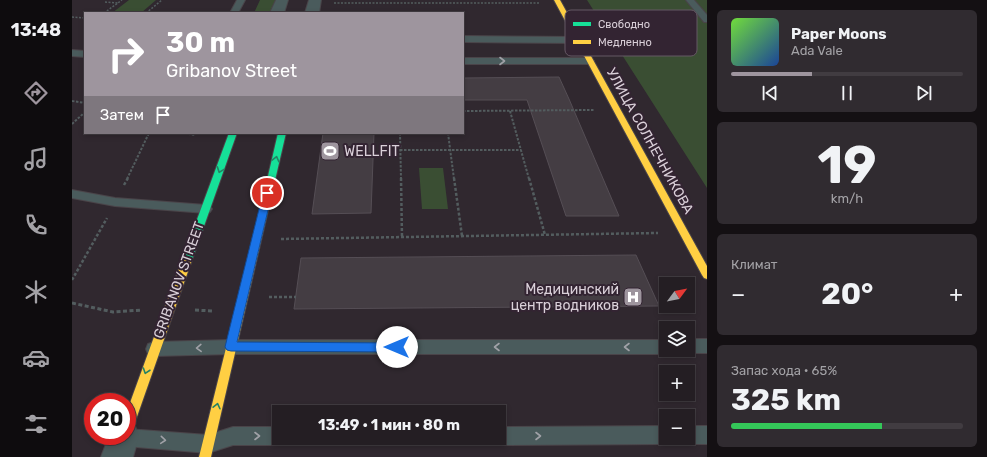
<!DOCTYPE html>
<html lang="ru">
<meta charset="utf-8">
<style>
:root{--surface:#241e23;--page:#302b30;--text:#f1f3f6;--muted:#a3a2a6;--line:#413c41;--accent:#9e959e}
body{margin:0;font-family:Rubik,sans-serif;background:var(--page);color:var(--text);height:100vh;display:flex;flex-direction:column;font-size:15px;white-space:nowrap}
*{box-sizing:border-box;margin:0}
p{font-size:13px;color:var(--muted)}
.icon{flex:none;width:22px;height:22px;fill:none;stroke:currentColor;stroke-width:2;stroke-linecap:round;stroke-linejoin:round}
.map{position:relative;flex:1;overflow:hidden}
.side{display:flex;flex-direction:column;gap:10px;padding:10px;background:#141013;width:280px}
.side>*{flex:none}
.top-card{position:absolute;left:12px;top:12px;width:380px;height:122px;border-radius:0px;box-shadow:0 2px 6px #0003,0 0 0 1px var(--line);background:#9e959e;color:#fff;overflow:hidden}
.needle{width:26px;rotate:58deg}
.fabs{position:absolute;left:587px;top:277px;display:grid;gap:8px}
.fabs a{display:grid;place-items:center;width:36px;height:36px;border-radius:0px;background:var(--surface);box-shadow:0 2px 6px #0003,0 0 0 1px var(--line);font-size:20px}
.speed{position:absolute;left:12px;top:393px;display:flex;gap:8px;font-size:20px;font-weight:700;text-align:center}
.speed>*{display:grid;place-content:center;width:52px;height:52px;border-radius:50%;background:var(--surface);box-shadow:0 2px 6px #0003,0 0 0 1px var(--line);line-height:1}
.speed .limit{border:6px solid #d22;background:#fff;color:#111}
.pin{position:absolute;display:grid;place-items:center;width:34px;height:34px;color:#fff;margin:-17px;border:2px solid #fff;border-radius:50%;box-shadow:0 1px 4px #0007}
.me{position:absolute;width:44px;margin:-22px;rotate:270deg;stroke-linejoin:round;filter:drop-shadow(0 0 3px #0008)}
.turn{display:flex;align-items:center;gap:14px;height:84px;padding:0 16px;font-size:18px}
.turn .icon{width:52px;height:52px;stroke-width:2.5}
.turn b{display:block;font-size:28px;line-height:34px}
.then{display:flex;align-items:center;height:38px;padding:0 16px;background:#0003;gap:8px;font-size:15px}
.big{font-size:30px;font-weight:700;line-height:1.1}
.side .card{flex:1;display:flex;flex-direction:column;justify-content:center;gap:6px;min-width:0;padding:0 14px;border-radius:6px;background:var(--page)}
.side .dial{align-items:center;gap:0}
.dial b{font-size:52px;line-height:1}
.song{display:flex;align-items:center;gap:12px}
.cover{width:48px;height:48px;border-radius:6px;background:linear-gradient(135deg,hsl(100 70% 55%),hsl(220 70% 35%))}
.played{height:4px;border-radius:2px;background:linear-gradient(90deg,var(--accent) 35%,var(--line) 35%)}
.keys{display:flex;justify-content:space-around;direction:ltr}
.heat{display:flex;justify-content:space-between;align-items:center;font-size:22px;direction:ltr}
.charge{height:6px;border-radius:3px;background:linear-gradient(90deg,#34c759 65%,var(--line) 0)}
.trip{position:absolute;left:200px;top:405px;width:234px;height:40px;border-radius:0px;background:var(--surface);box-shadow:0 2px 6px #0003,0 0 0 1px var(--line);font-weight:700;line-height:40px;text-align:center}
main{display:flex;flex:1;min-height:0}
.tabs{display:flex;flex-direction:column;width:72px;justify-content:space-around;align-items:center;background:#0e0c0e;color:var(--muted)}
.tabs .icon{width:28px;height:28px}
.tabs .on{color:var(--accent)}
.tabs b{font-size:18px;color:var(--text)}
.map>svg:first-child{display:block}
.green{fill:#3a4e33}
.building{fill:#443d43;stroke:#554e55}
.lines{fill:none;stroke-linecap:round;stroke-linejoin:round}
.lane-casing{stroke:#4a4449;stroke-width:2}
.street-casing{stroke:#4a4449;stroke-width:2}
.fast-casing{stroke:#4a4449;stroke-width:2}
.slow-casing{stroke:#4a4449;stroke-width:2}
.path-far3{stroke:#535d5f;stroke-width:1.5;stroke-dasharray:2 1.5;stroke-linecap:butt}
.path-far2{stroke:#535d5f;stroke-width:2;stroke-dasharray:2.5 1.5;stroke-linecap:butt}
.path-far1{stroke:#535d5f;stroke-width:2.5;stroke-dasharray:3 2;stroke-linecap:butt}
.path{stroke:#535d5f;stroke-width:3;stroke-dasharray:4 2.5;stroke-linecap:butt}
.lane{fill:#4a5b5c;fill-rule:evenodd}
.street{fill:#4a5b5c;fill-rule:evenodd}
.fast{fill:#16e098;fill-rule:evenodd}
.slow{fill:#ffcf43;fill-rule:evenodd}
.oneway{stroke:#a0a1a7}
.oneway2{stroke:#248265}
.route{fill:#1a73e8;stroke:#114b97}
.labels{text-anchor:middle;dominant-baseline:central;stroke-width:4;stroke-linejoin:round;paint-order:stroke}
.street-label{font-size:14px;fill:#dad0d9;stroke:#332432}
.poi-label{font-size:14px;fill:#dad0d9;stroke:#332432;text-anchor:start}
.key{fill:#332432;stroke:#655864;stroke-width:1}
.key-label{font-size:11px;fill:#dad0d9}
</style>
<main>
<nav class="tabs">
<b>13:48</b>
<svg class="icon on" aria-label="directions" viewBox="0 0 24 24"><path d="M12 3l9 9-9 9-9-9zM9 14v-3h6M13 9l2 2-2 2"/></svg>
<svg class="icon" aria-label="music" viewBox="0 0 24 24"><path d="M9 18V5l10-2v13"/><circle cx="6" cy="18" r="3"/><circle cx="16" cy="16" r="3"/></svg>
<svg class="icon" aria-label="phone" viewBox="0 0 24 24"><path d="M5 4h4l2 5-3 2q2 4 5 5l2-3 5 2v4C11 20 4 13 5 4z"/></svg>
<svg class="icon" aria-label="climate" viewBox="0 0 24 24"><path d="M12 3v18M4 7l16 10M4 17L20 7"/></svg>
<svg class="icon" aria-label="car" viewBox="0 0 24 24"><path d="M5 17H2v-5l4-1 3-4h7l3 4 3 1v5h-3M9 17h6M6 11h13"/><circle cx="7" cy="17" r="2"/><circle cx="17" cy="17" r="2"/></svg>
<svg class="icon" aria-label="filters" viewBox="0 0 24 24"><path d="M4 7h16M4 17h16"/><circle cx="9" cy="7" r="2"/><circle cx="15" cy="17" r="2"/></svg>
</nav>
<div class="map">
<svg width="635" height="457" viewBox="0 0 635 457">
<rect width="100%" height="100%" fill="#30282f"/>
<path class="green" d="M57 0H84L69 13H40Z
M188 0H204L199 13H182Z
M515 0H635V188Z
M347 168H371L376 209H350Z"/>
<path class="building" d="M487 77 497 99 547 216H494L455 100H391V78Z
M251 133H302L299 213 240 214Z
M564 255 587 306 222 309 229 258Z"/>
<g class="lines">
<g class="lane-casing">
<path id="lane" d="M165 0H173L166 13H158Z
M614 0H622L635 15V22H632Z
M391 36 506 37 510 40 506 43 391 42Z
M0 50 13 51V57L0 56Z
M391 58H518L522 61 518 64H391Z
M0 190 43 198 134 205 138 206 140 209 138 212 134 213 43 206 0 198Z
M616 339H635V353H616L610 351 616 350Z
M159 340H594V350H600L594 354H159L82 356 76 354 74 349 76 344 82 342Z
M594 426V438H602L600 441 594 444 427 445 421 442 419 438H427V427Z
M616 426H635V444H616L610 441 608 438H616Z
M161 427H207V438H215L213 442 207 445H161L136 453 52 446 46 443 43 437 55 436V429L136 435Z"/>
</g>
<g class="street-casing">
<path id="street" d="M204 0H216L212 13H198Z
M237 0H249L247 13H233Z
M55 423 63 426 67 436 61 457H29L37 436H55Z"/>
</g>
<g class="fast-casing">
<path id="fast" d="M157 133H165L120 260 118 262H112L110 260Z
M206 133H214L194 219 190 222 186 219Z"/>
</g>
<g class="slow-casing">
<path id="slow" d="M482 0H488L635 266V279L632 278 630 275Z
M190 216 194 219 139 457H127L186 219Z
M115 257 118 258 120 260 61 428 59 432 55 434V411L110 260 112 258Z"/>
</g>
<path class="path-far3" d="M33 2 46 3
M262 3H467
M32 13 50 0
M74 13 90 0
M0 17 13 18"/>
<path class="path-far2" d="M0 101 13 103
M391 111 522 110
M438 111 457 179
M0 124 13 112
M112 133 123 135
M328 133 329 179
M376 133 382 179
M328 150H449
M55 179 77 133"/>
<path class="path-far1" d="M329 178 330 237
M382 178 390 236
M457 178 473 235
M52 185 56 178
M209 239 586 233
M0 280 35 218
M197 297H224"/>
<path class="path" d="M0 303 41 312 70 310
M123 310 140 311"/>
<use href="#lane" class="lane"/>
<use href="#street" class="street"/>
<use href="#fast" class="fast"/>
<use href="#slow" class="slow"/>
</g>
<defs><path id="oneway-chevron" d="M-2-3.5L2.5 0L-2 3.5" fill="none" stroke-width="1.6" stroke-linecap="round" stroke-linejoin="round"/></defs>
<g class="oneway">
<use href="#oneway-chevron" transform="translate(430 61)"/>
<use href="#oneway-chevron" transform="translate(425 347) rotate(180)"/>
<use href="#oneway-chevron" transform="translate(555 347) rotate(180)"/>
<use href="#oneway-chevron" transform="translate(127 348) rotate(178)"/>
<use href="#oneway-chevron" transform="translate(185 436)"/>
<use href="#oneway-chevron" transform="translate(466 436)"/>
<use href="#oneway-chevron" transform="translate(91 440) rotate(5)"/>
</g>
<g class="oneway2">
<use href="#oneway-chevron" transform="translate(204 159) rotate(-76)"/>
<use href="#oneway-chevron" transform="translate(148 170) rotate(110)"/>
<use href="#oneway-chevron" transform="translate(74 371) rotate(109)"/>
<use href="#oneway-chevron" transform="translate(145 406) rotate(-77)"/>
</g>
<path class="route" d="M195 190 200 193 165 342 325 343 329 344 330 347 329 351 325 352 159 351 155 350 153 347 191 193Z"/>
<defs>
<g id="stadium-square" transform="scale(1)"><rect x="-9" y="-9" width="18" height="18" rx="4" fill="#9e959e" stroke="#332432"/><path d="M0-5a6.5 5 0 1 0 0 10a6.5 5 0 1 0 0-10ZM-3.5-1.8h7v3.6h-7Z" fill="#fff"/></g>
<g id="hospital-square" transform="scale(1)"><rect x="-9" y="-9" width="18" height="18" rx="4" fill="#9e959e" stroke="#332432"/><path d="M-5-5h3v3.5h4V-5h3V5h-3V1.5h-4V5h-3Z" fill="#fff"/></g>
</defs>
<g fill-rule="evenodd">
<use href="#stadium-square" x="258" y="151"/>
<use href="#hospital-square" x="561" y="297"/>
</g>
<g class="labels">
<g class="street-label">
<text transform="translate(578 141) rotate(61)">УЛИЦА СОЛНЕЧНИКОВА</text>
<text transform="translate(107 280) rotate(-70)">GRIBANOV STREET</text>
</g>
<g class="poi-label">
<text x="272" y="151">WELLFIT</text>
<text x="547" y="289" text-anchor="end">Медицинский<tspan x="547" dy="16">центр водников</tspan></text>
</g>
</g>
<rect x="493" y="10" width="132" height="46" rx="6" class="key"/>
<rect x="501" y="22" width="18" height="4" fill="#16e098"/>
<rect x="501" y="40" width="18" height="4" fill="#ffcf43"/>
<g class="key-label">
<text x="526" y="28">Свободно</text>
<text x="526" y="46">Медленно</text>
</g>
</svg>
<div class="fabs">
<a><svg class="needle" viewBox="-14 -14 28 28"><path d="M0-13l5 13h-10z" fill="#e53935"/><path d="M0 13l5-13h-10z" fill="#a3a2a6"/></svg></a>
<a><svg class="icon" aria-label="layers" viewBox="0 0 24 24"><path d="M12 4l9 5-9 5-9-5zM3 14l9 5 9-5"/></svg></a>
<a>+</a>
<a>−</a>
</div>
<div class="speed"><div class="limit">20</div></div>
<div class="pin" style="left:195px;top:193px;background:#d93025"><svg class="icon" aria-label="arrive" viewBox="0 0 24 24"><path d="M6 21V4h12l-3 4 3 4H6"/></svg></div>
<svg class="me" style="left:325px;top:347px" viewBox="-20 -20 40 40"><circle r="19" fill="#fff"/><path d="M0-13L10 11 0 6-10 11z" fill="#1a73e8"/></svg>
<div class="trip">13:49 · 1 мин · 80 m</div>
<div class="top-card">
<div class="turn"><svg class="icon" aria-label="right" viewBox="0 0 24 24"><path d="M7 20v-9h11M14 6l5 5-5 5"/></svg><div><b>30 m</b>Gribanov Street</div></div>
<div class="then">Затем<svg class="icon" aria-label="arrive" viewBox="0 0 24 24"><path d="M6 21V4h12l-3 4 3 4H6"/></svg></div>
</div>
</div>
<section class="side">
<div class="card">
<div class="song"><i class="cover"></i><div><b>Paper Moons</b><p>Ada Vale</p></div></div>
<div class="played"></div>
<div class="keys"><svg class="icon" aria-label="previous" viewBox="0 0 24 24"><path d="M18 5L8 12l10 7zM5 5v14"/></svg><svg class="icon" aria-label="pause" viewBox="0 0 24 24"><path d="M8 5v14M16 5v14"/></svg><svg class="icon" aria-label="next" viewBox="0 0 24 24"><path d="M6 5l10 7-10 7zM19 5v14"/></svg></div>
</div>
<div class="card dial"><b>19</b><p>km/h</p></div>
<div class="card"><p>Климат</p>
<div class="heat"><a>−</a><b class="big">20°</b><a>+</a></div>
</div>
<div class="card"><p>Запас хода · 65%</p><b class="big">325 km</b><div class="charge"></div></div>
</section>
</main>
